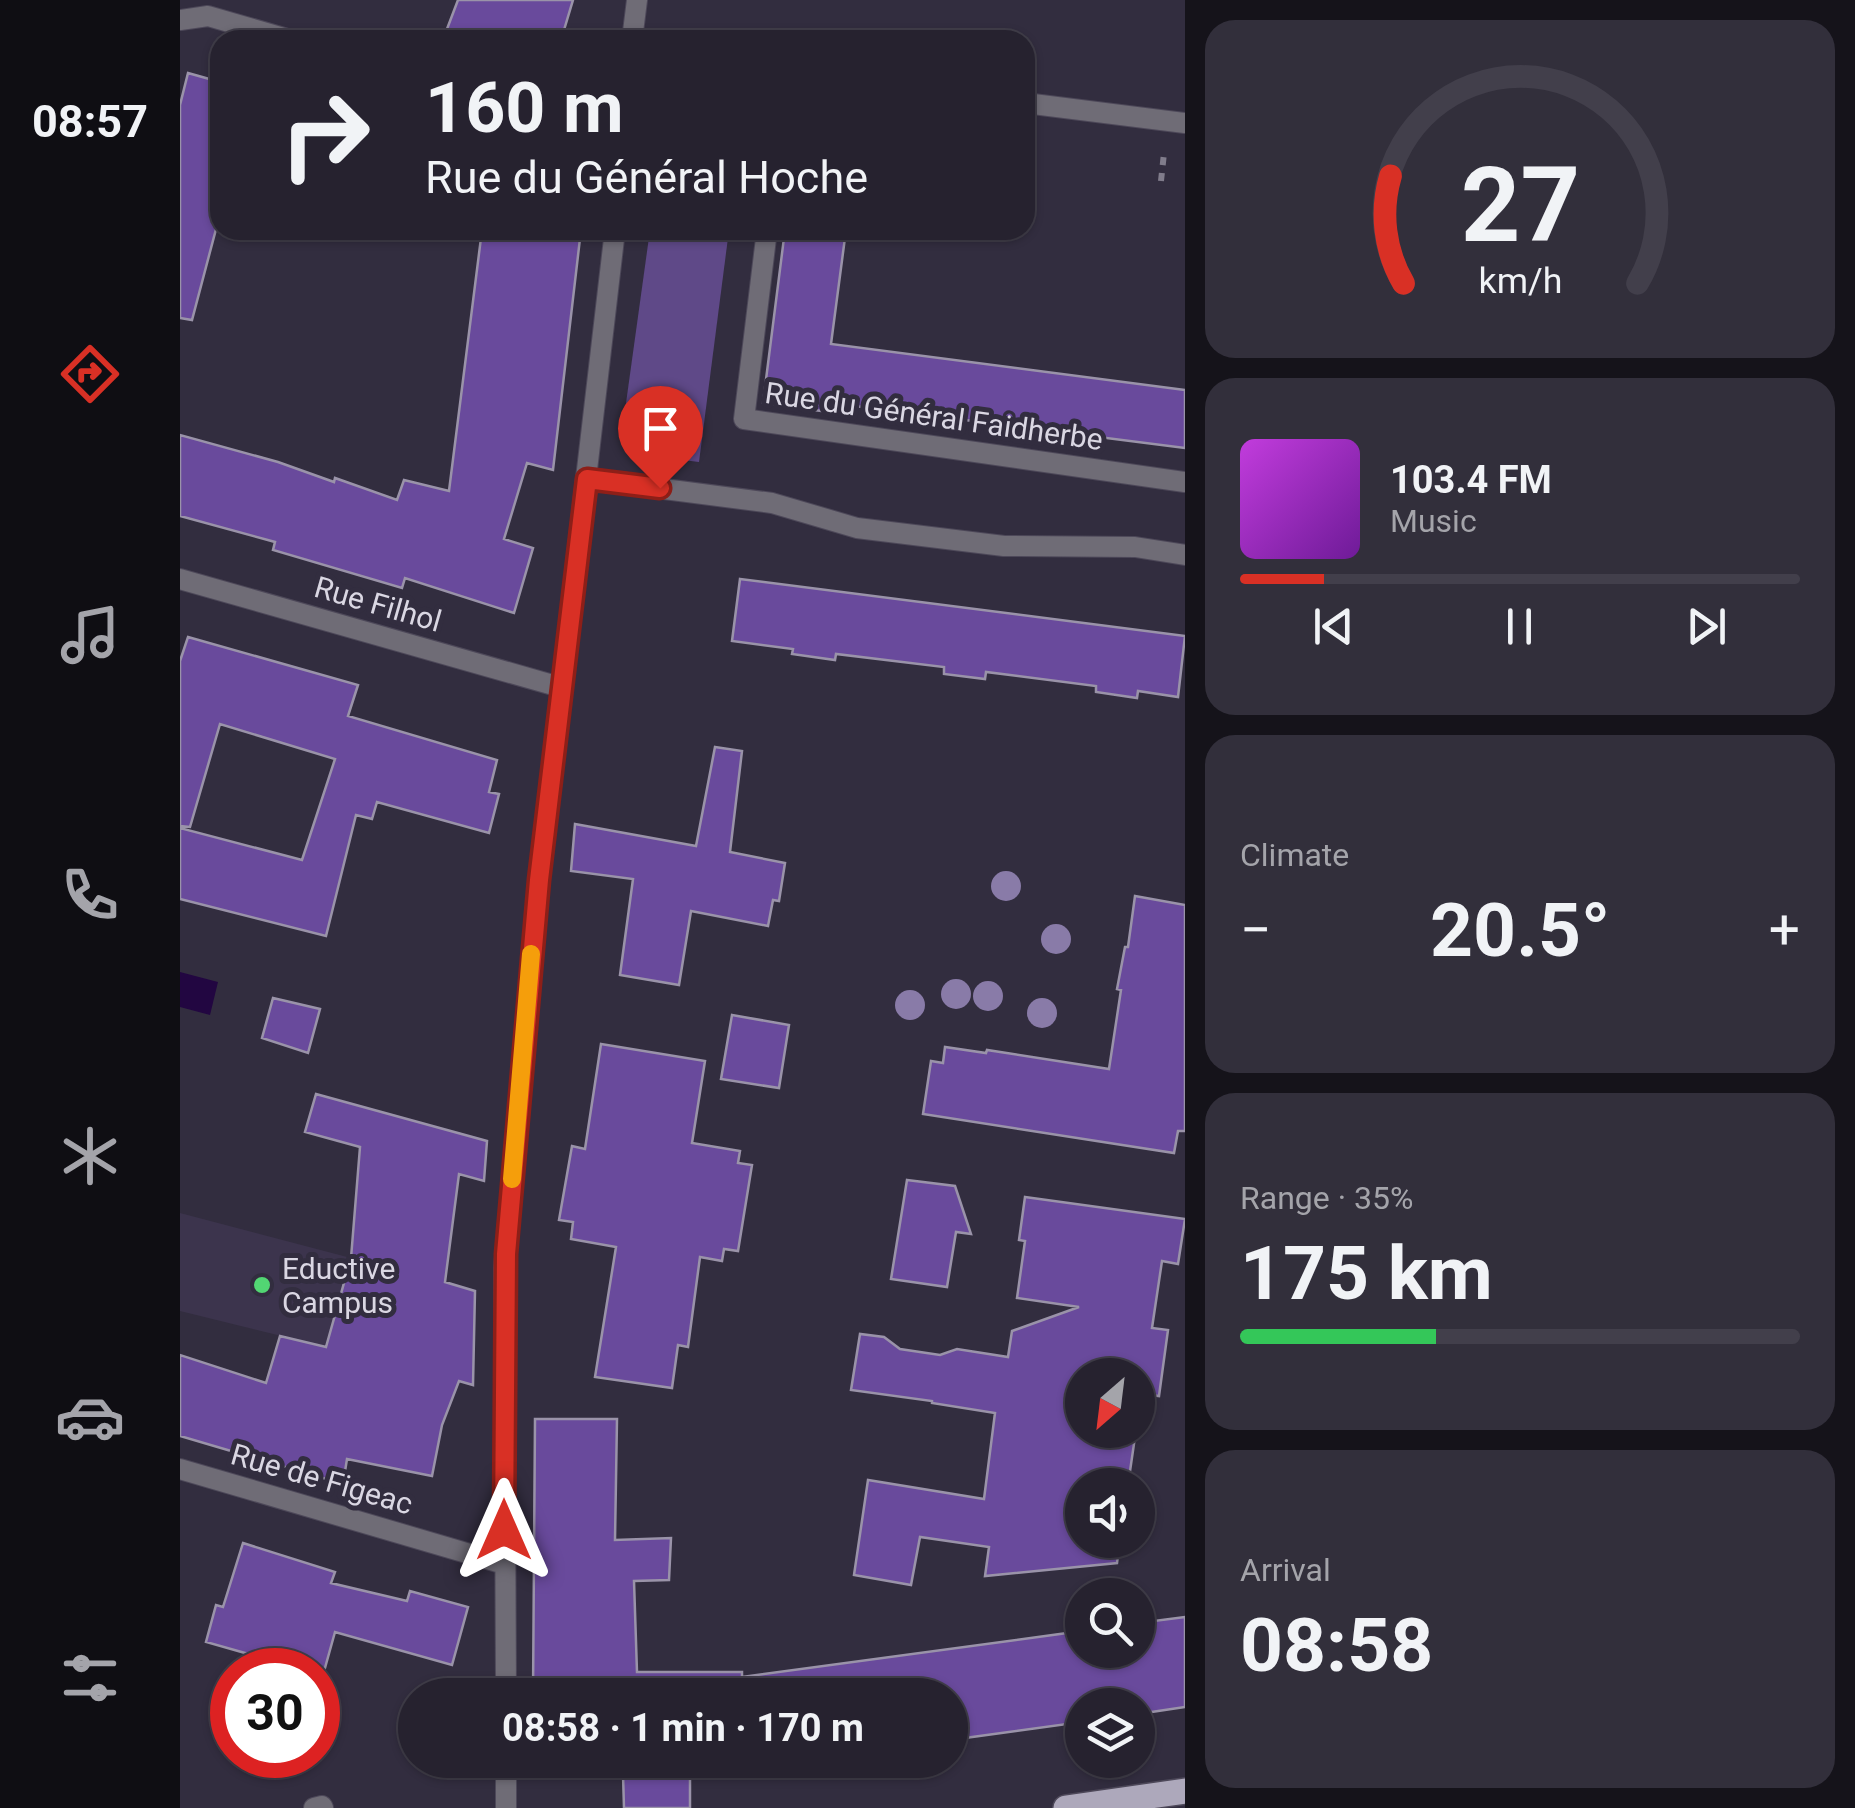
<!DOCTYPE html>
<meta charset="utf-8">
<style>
:root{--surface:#26222f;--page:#322f3b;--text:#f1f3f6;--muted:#a4a4aa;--line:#423f4b;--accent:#d93025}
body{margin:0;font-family:Roboto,sans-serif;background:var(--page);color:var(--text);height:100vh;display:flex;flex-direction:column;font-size:38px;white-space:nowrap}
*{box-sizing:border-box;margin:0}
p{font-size:32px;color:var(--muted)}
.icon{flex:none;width:55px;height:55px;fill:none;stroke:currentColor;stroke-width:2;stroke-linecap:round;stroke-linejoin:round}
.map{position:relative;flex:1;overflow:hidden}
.drawer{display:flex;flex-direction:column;gap:20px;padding:20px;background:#15131a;width:670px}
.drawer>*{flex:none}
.banner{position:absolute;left:30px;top:30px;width:825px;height:210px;border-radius:30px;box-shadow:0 2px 8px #0004,0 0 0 2px var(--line);background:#26222f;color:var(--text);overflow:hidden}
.needle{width:65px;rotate:208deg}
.tools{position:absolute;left:885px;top:1358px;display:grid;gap:20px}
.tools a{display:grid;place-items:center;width:90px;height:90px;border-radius:50%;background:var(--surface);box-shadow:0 2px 8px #0004,0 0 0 2px var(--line);font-size:50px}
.speed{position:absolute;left:30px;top:1648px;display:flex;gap:20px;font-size:50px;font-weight:700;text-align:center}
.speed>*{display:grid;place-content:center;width:130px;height:130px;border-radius:50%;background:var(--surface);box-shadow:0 2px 8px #0004,0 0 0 2px var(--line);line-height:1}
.speed .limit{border:15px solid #d22;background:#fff;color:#111}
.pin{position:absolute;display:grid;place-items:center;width:85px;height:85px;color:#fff;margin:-102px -42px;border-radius:50% 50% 50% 0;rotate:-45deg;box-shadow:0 0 10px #0007}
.pin .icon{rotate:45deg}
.me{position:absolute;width:110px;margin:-55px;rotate:0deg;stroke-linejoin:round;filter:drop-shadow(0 0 8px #0008)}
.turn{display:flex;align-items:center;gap:35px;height:210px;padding:0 50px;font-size:45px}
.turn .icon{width:130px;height:130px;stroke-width:2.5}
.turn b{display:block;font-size:70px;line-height:85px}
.big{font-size:75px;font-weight:700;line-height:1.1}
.drawer .tile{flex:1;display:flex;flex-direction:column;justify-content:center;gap:15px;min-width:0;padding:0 35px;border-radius:30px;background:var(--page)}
.drawer .dial{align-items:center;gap:0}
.dial svg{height:260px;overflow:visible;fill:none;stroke:var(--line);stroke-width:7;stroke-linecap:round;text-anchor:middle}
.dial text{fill:var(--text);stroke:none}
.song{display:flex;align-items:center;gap:30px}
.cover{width:120px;height:120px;border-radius:15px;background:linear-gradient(135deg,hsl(290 70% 55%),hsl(280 70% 35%))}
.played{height:10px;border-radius:5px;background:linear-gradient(90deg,var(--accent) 15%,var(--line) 15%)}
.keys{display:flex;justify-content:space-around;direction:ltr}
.heat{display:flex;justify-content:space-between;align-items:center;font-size:55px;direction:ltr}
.charge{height:15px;border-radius:8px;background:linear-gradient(90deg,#34c759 35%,var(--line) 0)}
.trip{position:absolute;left:218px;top:1678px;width:570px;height:100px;border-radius:50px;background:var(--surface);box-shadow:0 2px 8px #0004,0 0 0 2px var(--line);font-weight:700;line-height:100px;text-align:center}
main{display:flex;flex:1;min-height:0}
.tab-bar{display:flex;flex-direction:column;width:180px;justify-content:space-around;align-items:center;background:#0f0e13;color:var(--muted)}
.tab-bar .icon{width:70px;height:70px}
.tab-bar .active{color:var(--accent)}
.tab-bar b{font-size:45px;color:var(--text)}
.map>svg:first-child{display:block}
.built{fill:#3c344d}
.green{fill:#5f4988}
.water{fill:#220641}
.building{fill:#694a9c;stroke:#9a93a9;stroke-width:2.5}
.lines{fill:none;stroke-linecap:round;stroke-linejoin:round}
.lane-casing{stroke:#4d4859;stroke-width:22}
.street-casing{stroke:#4d4859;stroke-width:22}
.primary-casing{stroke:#4d4859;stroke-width:28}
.path{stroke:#807c8b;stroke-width:6;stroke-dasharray:8 8;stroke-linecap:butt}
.lane{stroke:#6f6c76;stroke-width:20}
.street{stroke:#6f6c76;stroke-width:20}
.primary{stroke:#ada8bb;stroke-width:25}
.tree{fill:#897ba8}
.route-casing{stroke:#8d1f18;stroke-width:25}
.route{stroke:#d93025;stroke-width:18}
.slow{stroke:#f59e0b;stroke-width:18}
.poi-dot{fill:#52d673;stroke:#322d3f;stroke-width:4}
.labels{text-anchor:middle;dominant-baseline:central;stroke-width:10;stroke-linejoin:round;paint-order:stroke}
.street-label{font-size:30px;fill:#dad7e3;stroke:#322d3f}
.poi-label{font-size:30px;fill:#dad7e3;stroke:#322d3f;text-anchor:start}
</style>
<main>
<nav class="tab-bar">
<b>08:57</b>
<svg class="icon active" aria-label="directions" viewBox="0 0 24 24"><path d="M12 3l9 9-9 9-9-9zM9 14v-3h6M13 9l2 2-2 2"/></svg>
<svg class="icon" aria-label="music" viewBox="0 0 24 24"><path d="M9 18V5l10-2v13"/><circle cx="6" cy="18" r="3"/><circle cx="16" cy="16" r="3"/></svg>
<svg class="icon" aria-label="phone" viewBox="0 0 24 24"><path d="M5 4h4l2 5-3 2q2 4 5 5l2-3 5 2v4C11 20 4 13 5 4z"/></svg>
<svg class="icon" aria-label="climate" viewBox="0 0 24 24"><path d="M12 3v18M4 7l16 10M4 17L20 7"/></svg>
<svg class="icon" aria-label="car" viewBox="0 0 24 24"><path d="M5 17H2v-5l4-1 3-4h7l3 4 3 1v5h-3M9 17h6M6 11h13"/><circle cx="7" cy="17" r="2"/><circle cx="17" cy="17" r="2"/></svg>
<svg class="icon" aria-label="filters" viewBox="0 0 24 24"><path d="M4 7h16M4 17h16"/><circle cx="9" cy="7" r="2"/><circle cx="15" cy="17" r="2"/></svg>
</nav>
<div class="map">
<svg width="1005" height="1808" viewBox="0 0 1005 1808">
<rect width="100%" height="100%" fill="#322d3f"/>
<path class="built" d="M0 1213 171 1258 146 1347 0 1311Z"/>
<path class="green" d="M470 230H549L519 462 462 455 446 446 442 432Z"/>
<path class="water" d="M0 972 38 982 30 1015 0 1007Z"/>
<path class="building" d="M278 0H393L381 40H304L267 29Z
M8 73 40 82V214L12 320 0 318V105Z
M302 230H401L373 470 347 463 324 539 353 548 334 613 225 578 222 588 93 550 95 542 0 516V435L98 462 154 482 155 478 217 500 224 480 269 491Z
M605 230H666L651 344 1005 390V448L643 402 642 411 583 403Z
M560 579 1005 636 998 697 958 691 957 698 916 692V686L806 672 805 679 764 674V667L656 654 655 660 612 654 613 649 552 641Z
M8 637 178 685 168 716 317 760 309 792 319 794 309 833 197 802 192 819 176 815 146 936 0 899V828L122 860 155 759 40 724 10 827 0 826V661Z
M535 747 562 751 550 852 605 863 599 901 593 900 588 926 511 911 499 985 440 975 453 879 391 871 395 824 516 846Z
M955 896 1005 905V1131H998L994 1153 743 1114 751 1061 763 1063 765 1047 806 1053 807 1050 929 1069 941 990 937 989 945 947H948Z
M93 998 140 1009 128 1053 82 1038Z
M552 1015 609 1025 599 1088 541 1079Z
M421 1044 525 1061 512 1143 560 1151 558 1163 572 1165 558 1251 544 1249 542 1261 520 1257 508 1347 498 1345 492 1388 415 1377 436 1247 391 1239 393 1222 379 1220 392 1146 405 1149Z
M136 1094 307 1141 304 1181 279 1174 265 1282 295 1291 293 1385 279 1381 262 1425 252 1476 167 1459 163 1484 0 1436V1355L86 1383 100 1336 146 1347 171 1258 180 1147 125 1132Z
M727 1180 775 1186 791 1234 776 1232 767 1287 711 1279Z
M845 1197 1005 1219 998 1264 982 1261 972 1328 988 1330 979 1396 962 1394 958 1423V1375H902V1430H956L948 1485H902V1540H940L937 1563 805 1576 809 1547 740 1537 731 1585 674 1575 688 1480 804 1499 815 1413 752 1403V1401L671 1390 680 1334 704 1337 720 1349 760 1355 777 1349 828 1357 832 1331 899 1307 837 1298 845 1241 839 1240Z
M355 1419H437L435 1540 491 1538 489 1580 454 1581 457 1672H562V1677L902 1631V1650H958V1623L1005 1617V1707L958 1714V1705H902V1722L770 1740V1695H353Z
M63 1543 155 1572 151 1583 227 1601 230 1591 288 1607 272 1665 155 1632 143 1675 138 1674V1670H125L26 1642 36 1605 43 1607Z
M380 1760H627L510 1776V1808H444L443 1774 382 1776Z"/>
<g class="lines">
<g class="lane-casing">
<path id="lane" d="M845 103 1005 123
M587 230 564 419 1005 482
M134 1808 142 1806 143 1808"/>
</g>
<g class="street-casing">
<path id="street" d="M0 20 28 16 111 40
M452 40 457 0
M407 479 592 503 677 528 824 546 955 547 1005 555
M0 579 380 687
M0 1469 324 1564
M326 1695 324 1268 359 881 435 230
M326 1808V1760"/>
</g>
<g class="primary-casing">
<path id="primary" d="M886 1808 1005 1791"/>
</g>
<path class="path" d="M981 181 984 153"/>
<use href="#lane" class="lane"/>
<use href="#street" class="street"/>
<use href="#primary" class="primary"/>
</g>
<g class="tree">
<circle cx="826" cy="886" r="15"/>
<circle cx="876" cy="939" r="15"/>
<circle cx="776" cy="994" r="15"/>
<circle cx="808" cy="996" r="15"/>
<circle cx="730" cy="1005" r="15"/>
<circle cx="862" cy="1013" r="15"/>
</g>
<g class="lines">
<g class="route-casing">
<path id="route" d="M324 1530 326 1254 359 880 407 479 480 488"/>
</g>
<use href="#route" class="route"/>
<path class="slow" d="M332 1179 351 954"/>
</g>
<circle class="poi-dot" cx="82" cy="1285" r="10"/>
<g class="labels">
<g class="street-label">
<text transform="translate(754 416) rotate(8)">Rue du Général Faidherbe</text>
<text transform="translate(198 604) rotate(16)">Rue Filhol</text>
<text transform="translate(142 1479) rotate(16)">Rue de Figeac</text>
</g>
<g class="poi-label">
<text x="102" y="1268">Eductive<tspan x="102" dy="34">Campus</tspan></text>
</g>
</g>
</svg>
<div class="tools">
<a><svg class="needle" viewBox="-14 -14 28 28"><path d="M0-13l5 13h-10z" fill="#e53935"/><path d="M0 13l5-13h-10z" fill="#a4a4aa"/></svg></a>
<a><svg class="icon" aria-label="sound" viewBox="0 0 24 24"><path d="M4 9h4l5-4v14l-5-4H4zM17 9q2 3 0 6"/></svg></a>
<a><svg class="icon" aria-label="search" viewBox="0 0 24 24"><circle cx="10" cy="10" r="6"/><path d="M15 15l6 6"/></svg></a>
<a><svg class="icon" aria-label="layers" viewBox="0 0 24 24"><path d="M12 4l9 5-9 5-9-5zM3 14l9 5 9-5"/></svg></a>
</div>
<div class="speed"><div class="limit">30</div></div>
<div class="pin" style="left:480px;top:488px;background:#d93025"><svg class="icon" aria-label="arrive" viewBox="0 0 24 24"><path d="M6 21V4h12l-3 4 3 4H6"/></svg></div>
<svg class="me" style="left:324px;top:1530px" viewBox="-20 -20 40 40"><path d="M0-17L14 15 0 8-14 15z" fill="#d93025" stroke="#fff" stroke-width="4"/></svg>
<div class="trip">08:58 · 1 min · 170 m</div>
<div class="banner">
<div class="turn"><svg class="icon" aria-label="right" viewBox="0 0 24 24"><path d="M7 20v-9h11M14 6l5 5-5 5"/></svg><div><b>160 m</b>Rue du Général Hoche</div></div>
</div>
</div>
<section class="drawer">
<div class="tile dial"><svg viewBox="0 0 100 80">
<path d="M14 69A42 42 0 1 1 86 69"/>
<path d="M14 69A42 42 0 0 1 10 36" stroke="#d93025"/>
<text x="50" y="56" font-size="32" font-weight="700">27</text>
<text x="50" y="72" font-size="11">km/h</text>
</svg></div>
<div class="tile">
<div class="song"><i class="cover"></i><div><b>103.4 FM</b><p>Music</p></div></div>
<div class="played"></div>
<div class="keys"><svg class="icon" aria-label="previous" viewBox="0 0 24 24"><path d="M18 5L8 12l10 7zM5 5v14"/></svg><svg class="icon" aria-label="pause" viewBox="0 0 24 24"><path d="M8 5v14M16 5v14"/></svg><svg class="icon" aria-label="next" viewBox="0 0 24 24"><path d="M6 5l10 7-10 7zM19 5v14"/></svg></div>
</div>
<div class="tile"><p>Climate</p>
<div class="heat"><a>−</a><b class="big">20.5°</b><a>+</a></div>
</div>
<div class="tile"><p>Range · 35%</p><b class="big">175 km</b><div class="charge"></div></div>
<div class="tile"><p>Arrival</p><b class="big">08:58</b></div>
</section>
</main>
